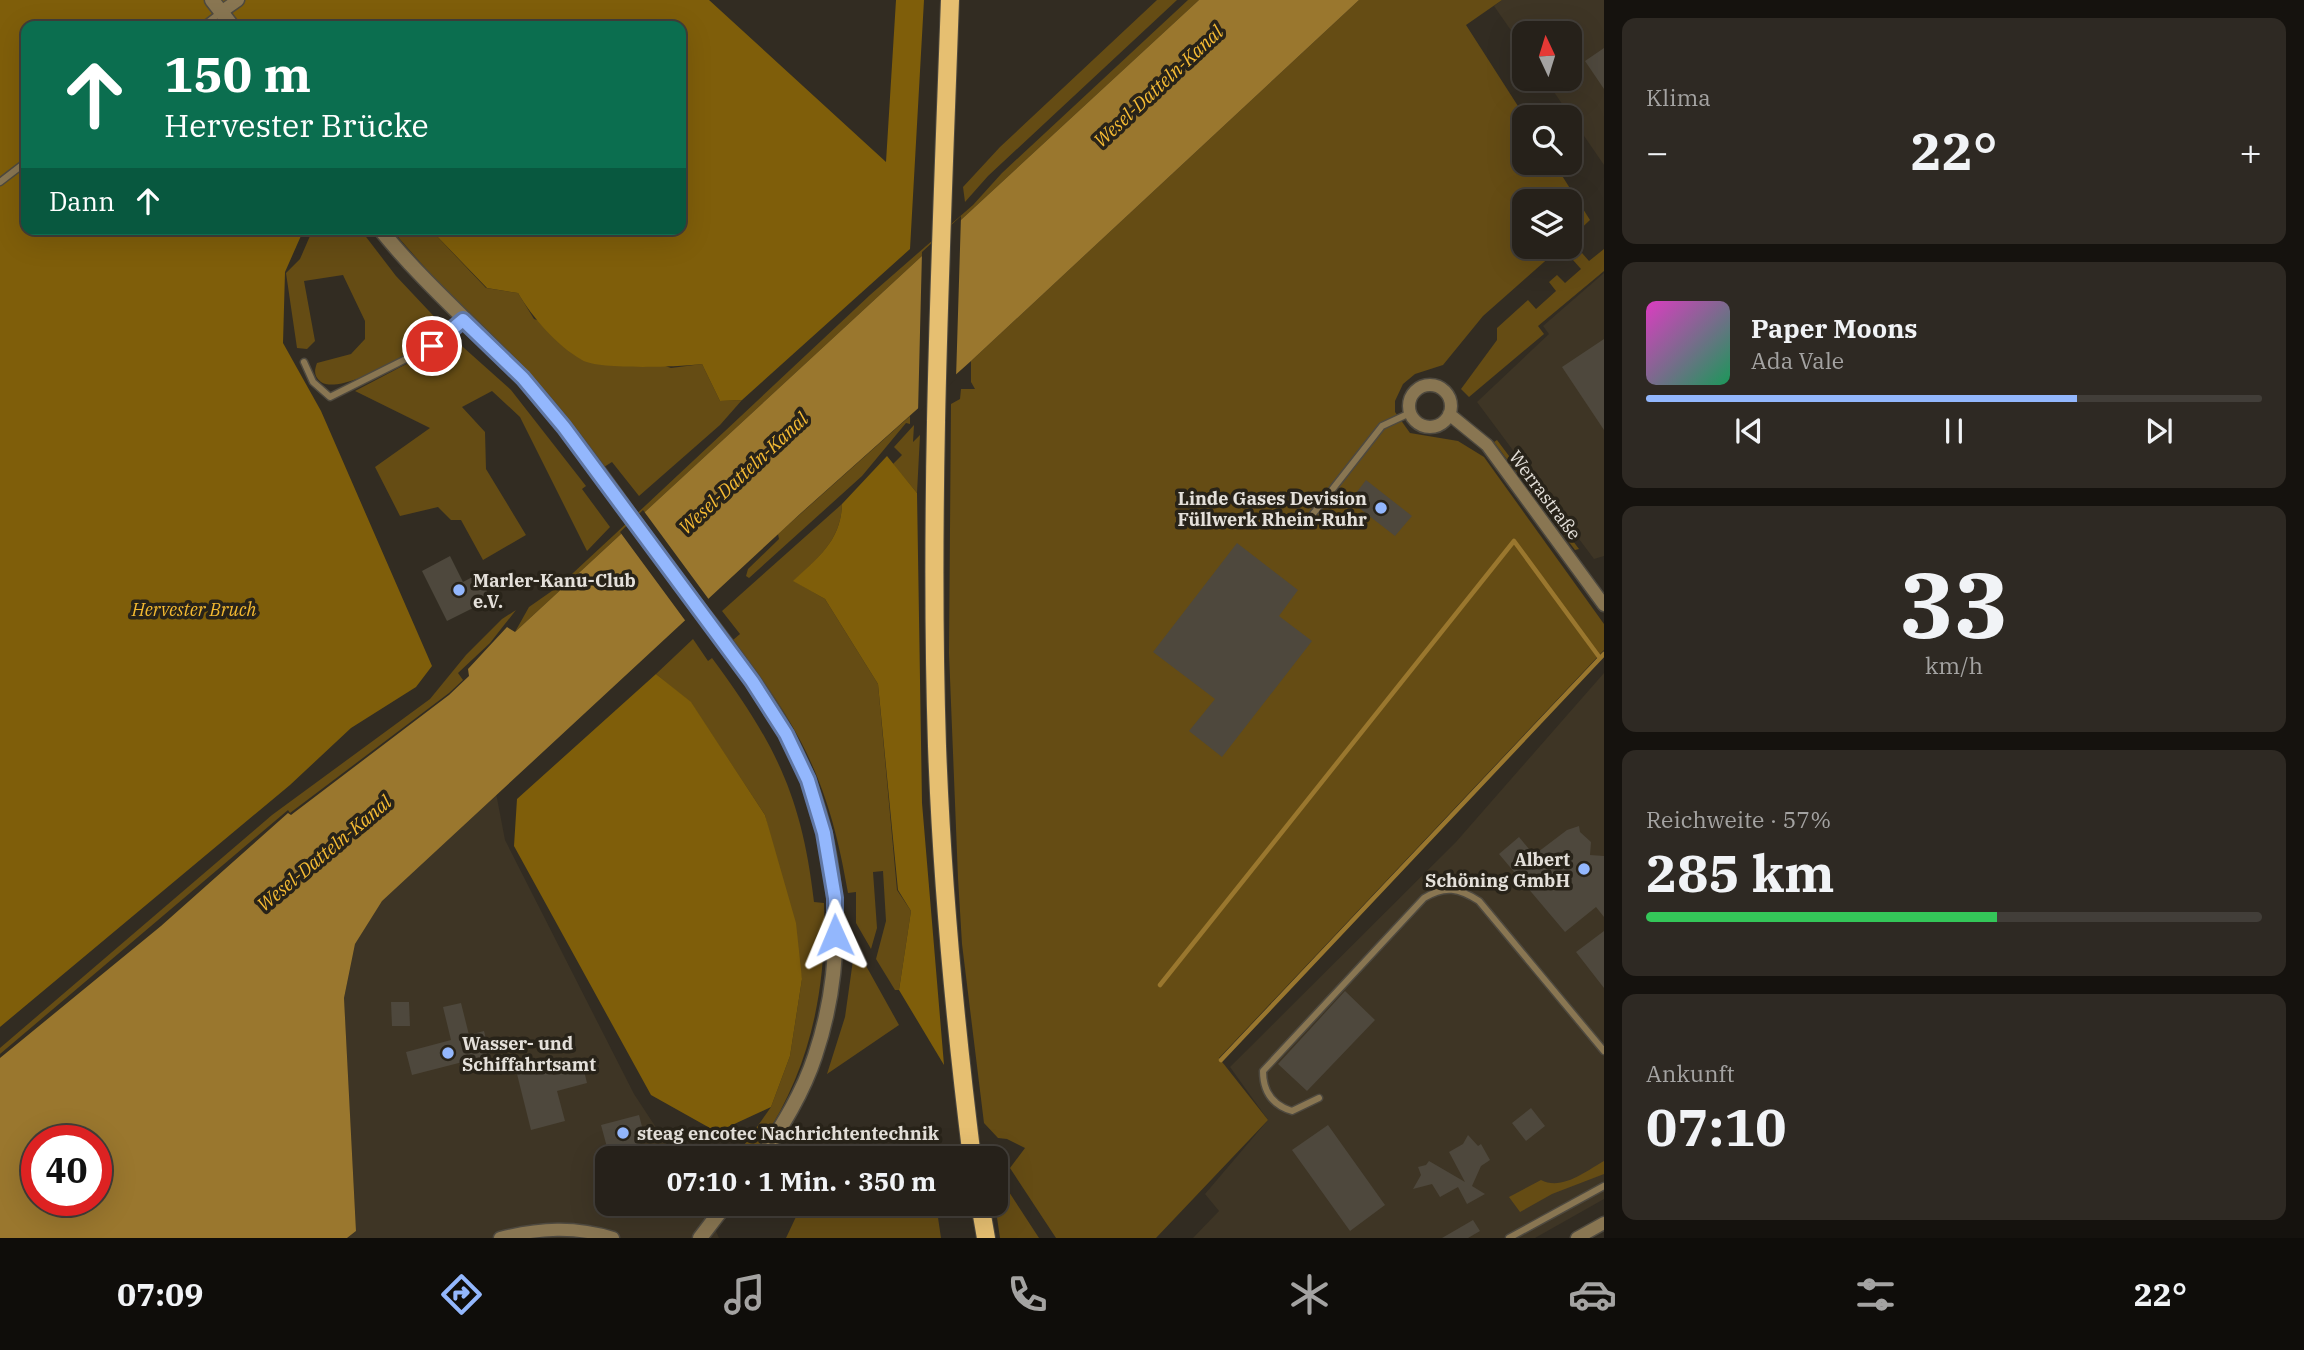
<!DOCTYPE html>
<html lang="de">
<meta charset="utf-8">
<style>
:root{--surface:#26211a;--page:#2e2923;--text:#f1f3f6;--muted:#a4a3a2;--line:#423e39;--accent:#93b7fd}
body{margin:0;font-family:"IBM Plex Serif",serif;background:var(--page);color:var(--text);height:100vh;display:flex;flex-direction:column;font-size:26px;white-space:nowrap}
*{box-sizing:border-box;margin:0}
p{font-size:23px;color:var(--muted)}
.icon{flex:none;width:38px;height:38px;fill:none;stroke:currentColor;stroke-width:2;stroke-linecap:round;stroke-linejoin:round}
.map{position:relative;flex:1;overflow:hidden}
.side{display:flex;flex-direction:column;gap:18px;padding:18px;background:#15120e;width:700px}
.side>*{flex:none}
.guide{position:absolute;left:21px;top:21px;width:665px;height:214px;border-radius:14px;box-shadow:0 7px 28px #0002,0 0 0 2px var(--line);background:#0b6e4f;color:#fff;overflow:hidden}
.needle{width:46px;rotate:356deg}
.buttons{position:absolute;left:1512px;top:21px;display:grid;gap:14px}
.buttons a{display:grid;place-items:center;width:70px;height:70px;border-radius:14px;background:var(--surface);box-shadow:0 7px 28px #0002,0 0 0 2px var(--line);font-size:35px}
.speed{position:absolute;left:21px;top:1125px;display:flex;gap:14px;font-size:35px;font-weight:700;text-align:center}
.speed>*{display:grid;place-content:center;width:91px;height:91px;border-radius:50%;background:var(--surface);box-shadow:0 7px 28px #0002,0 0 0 2px var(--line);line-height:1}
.speed .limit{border:10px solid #d22;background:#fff;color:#111}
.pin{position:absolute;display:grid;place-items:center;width:60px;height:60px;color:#fff;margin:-30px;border:4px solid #fff;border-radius:50%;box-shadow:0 2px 7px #0007}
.me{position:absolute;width:77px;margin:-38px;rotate:359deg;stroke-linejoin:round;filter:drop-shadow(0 0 5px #0008)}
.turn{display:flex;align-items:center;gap:24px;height:147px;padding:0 28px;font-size:32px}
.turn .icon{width:91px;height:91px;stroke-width:2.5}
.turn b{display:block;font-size:49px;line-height:60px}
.then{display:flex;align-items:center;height:66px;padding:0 28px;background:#0003;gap:14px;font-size:26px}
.big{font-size:52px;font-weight:800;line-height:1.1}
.side .widget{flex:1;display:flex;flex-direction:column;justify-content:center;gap:10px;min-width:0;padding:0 24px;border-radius:14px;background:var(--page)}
.side .dial{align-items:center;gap:0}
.dial b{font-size:91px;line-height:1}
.song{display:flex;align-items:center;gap:21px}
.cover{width:84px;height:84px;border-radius:10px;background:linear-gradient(135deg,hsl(310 70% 55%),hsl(150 70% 35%))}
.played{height:7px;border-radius:4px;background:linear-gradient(90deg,var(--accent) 70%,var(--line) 70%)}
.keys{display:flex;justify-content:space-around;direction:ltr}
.heat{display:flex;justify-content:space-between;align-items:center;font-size:38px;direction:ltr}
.charge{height:10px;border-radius:5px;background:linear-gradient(90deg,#34c759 57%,var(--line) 0)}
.trip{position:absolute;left:595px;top:1146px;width:413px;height:70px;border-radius:14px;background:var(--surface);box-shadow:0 7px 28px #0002,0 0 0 2px var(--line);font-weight:800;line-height:70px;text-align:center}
.menu{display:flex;height:112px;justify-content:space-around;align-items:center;background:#0f0d0a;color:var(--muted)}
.menu .icon{width:49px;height:49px}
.menu .selected{color:var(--accent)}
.menu b{font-size:32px;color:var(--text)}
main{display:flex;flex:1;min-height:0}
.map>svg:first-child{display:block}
.built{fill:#3e3525}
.green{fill:#654c14}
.forest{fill:#7f5e0a}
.water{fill:#9a772e;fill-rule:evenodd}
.pier{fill:#322c22}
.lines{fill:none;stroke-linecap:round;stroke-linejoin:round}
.stream{stroke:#9a772e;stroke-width:4.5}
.building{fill:#4e483d}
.service-casing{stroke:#4e493f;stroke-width:9}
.minor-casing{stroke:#4e493f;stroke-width:15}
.tertiary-casing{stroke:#4e493f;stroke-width:17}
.primary-casing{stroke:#4e493f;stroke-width:20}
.service{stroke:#897652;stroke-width:6}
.minor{stroke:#897652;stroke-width:12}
.tertiary{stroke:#897652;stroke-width:14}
.primary{stroke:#e6bf71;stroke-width:18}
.route-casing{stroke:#6077a4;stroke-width:18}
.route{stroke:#93b7fd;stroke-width:12}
.poi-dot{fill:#93b7fd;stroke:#282319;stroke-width:2.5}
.labels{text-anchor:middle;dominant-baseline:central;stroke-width:7;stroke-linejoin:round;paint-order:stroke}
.street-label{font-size:18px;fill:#e4e0da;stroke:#282319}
.poi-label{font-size:18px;font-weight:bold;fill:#e4e0da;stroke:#282319;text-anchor:start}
.park-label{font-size:18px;font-style:italic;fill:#f3b931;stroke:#282319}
.water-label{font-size:19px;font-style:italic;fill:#f5bb34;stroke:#282319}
</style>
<main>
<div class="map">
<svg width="1604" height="1238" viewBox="0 0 1604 1238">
<rect width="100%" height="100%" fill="#322c22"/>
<path class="built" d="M1502 0H1604V165L1545 79H1570V33H1524V49L1494 6Z
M1604 273V556L1594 559 1477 402 1549 334 1543 326Z
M1604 673V1199L1535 1238H1193L1219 1211 1205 1194 1268 1120 1230 1067 1456 842Z
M496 793 505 840 634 1094 676 1158H607V1204H704L719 1238H347L356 1231 344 998 355 944 381 901Z"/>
<path class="green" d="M1157 0H1177L988 176 965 202 963 187 1000 147Z
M1188 0H1199L515 632 529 607 559 586 614 535 870 295 973 205 1002 173Z
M1359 0H1502L1466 25 1525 117 1524 163H1554L1590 220 1570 239V201H1524V247H1561L1483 316 1443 365 1415 374 1403 384 1395 401V412L1410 433 1458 441 1484 457 1604 624V650L1219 1058 1268 1120 1156 1238H1056L1010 1168 1025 1148 1007 1139 998 1138 984 1123 962 944 958 878 949 653 951 404 960 399 961 389H975L971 382V361Z
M313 229H360L396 276 444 327 440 334C420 349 342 396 321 382 314 377 314 371 317 363L351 354 365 339V321L343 275 304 281 315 341 307 349 297 348 286 273 300 259Z
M391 229H430L486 288 518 293 534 319 671 368 702 364 720 401 742 400 720 425 639 496 612 462 604 467 541 387 448 294Z
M1604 249V271L1538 326 1544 334 1469 397 1461 389 1497 340V328L1528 300 1536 309 1556 291 1549 282 1557 275 1565 283 1581 269 1573 260 1582 253 1589 261Z
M454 339 511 390 586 486 582 489 610 527 587 551 520 417 492 391 462 407 485 432 486 469 526 535 483 560 461 520H451L438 507 400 516 375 467 430 428 355 391Z
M910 416V424L906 423 862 476 749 578 746 576 748 569 779 539 778 534Z
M914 425 913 442 920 435 917 493 893 464 902 455 894 447Z
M1497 440 1579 549 1575 550 1494 442Z
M842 504C841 540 819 557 794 581L825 599 878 684 897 890 911 911 899 990H895L876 959 886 921 883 871 873 872 877 928 871 949 856 923V892L848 893C829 781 801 729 733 640L740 634 722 611Z
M516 610 490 643 458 673 463 680 449 693 290 813 288 810 0 1054V1048L272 815 430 699 466 655 502 619Z
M693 639 708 661 712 658C775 743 802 796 814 902L824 903C827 997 807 1083 750 1158H735L771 1107 790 1056 802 979 765 815 691 703 656 674Z
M855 946 899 1025 827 1074 845 1017Z
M1604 1161V1174L1552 1194 1520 1212 1509 1197 1541 1180C1562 1191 1586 1171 1604 1161Z
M996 1172 1039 1238H1000L995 1204Z
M802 1204H936L941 1238H786Z"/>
<path class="forest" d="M0 0H709L886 162 896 0H924L910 249 742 400 720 401 702 364C680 367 598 370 582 360 556 345 533 318 518 293L487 288 430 229H681V26H26V229H304L285 272 283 343 321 411 432 666 416 687 351 728 290 785 0 1027Z
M887 456 917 493 922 803 944 1065 899 990 911 911 898 890 878 684 825 599 793 581C819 557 841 540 842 504Z
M656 674 691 702 765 815 796 923 802 979 790 1056 771 1107 717 1132 651 1095 514 846 517 799Z"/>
<path class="water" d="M1199 0H1359L971 361 801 513 382 901 355 944 344 998 356 1231 347 1238H0V1058L161 926 288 813 291 815 449 695 469 676 468 669 507 627 515 632ZM37 1141H96V1200H37Z"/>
<path class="pier" d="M961 216 956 379 918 413 922 252Z
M643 510 710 601 687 623 620 532Z"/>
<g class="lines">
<path class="stream" d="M1160 985 1514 541 1600 658
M1221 1060 1604 654"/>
</g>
<path class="building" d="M1604 48V89L1585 61Z
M1604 339V430L1562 367Z
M1366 480 1412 516 1395 536 1350 501Z
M1237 543 1298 590 1279 616 1312 641 1222 757 1189 731 1215 699 1153 652Z
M450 556 463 582 478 574 491 599 447 621 422 571Z
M1579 826 1580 832 1591 842 1590 855 1604 856V917L1596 907 1565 932 1499 854 1519 837 1534 855 1567 830Z
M1604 931V988L1576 952Z
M1345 991 1375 1020 1307 1091 1278 1064Z
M391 1002H409L410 1026H392Z
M461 1003 469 1035 484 1031 490 1055 412 1075 406 1052 451 1040 443 1007Z
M549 1061 553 1075 583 1067 587 1083 557 1091 565 1121 531 1130 516 1070Z
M1531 1108 1545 1126 1526 1141 1512 1123Z
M639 1115 646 1142 608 1151 601 1125Z
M1328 1125 1385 1205 1350 1231 1292 1150Z
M1468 1135 1478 1146 1481 1144 1490 1160 1481 1166 1472 1186 1485 1194 1467 1204 1458 1187 1440 1197 1432 1184 1413 1189 1421 1175 1418 1167 1426 1165 1429 1161 1465 1182 1449 1152 1463 1144Z
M1473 1220 1480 1231 1468 1238H1442Z"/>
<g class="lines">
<g class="service-casing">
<path id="service" d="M203 26 221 12
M0 182 26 162
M304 362 313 382 330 397 432 346 463 320
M1313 514 1382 426 1410 413
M1319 1098 1292 1111C1272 1105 1263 1091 1263 1071L1424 898C1445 885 1459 888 1479 901L1604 1051
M1509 1238 1604 1186"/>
</g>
<g class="minor-casing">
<path id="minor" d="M221 12 238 0
M1409 406a21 21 0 1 1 42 0a21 21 0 1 1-42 0Z
M1449 414 1487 445 1604 605
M500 1238C540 1228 575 1226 613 1238
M1577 1238 1604 1223"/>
</g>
<g class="tertiary-casing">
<path id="tertiary" d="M212 0 232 26
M380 229C424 284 478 329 525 380 578 438 622 506 669 569 709 623 755 676 787 735 840 832 850 952 815 1056 803 1093 782 1126 761 1158
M700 1238 726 1204"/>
</g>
<g class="primary-casing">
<path id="primary" d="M950 0C941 248 929 497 937 746 942 884 955 1022 972 1158
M980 1204 986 1238"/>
</g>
<use href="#service" class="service"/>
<use href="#minor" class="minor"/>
<use href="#tertiary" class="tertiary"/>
<use href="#primary" class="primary"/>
</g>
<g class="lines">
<g class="route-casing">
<path id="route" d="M432 346 463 320 523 378 564 427 752 681 786 734 808 780 824 833 835 898V935"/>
</g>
<use href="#route" class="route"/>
</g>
<g class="poi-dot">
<circle cx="1381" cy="508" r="7"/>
<circle cx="459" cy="590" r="7"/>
<circle cx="1584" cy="869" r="7"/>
<circle cx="448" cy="1053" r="7"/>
<circle cx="623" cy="1133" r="7"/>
</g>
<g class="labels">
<g class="street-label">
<text transform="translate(1545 495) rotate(53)">Werrastraße</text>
</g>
<g class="poi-label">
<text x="1367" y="498" text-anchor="end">Linde Gases Devision<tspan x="1367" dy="21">Füllwerk Rhein-Ruhr</tspan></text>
<text x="473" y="580">Marler-Kanu-Club<tspan x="473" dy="21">e.V.</tspan></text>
<text x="1570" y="859" text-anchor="end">Albert<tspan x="1570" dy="21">Schöning GmbH</tspan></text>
<text x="462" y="1043">Wasser- und<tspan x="462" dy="21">Schiffahrtsamt</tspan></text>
<text x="637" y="1133">steag encotec Nachrichtentechnik</text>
</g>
<g class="park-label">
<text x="194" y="609">Hervester Bruch</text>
</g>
<g class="water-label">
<text transform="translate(1158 86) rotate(-43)">Wesel-Datteln-Kanal</text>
<text transform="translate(743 473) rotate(-43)">Wesel-Datteln-Kanal</text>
<text transform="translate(324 853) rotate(-40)">Wesel-Datteln-Kanal</text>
</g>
</g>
</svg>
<div class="buttons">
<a><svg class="needle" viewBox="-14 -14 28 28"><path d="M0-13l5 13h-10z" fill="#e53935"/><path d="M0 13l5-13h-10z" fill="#a4a3a2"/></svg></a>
<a><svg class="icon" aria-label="search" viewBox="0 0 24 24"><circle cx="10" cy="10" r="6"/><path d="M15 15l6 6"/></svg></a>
<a><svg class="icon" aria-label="layers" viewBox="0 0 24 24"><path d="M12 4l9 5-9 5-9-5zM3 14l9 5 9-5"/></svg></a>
</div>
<div class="speed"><div class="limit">40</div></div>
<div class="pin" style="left:432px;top:346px;background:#d93025"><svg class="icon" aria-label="arrive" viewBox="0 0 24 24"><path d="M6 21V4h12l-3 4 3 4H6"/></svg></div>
<svg class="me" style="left:835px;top:935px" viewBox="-20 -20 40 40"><path d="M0-17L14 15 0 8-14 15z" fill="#93b7fd" stroke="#fff" stroke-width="4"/></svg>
<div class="trip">07:10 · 1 Min. · 350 m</div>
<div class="guide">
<div class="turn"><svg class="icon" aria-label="ahead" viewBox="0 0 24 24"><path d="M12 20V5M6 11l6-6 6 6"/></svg><div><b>150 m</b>Hervester Brücke</div></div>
<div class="then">Dann<svg class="icon" aria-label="ahead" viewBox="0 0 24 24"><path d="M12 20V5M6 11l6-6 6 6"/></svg></div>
</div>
</div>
<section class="side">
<div class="widget"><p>Klima</p>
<div class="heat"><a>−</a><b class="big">22°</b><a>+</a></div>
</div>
<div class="widget">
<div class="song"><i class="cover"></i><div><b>Paper Moons</b><p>Ada Vale</p></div></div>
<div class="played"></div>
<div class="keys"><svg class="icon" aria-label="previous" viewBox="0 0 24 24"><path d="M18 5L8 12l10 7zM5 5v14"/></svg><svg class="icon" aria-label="pause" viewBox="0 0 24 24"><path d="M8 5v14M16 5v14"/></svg><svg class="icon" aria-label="next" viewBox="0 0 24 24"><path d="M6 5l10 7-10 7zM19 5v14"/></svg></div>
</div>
<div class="widget dial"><b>33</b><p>km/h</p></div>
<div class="widget"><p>Reichweite · 57%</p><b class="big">285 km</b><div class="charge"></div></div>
<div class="widget"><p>Ankunft</p><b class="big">07:10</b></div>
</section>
</main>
<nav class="menu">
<b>07:09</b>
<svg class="icon selected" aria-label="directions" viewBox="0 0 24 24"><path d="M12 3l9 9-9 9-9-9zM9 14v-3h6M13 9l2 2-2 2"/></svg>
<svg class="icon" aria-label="music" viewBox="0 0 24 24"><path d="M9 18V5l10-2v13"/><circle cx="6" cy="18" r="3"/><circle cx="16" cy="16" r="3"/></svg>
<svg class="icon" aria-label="phone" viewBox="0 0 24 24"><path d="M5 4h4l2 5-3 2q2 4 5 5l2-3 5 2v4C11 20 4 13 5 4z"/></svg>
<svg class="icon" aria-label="climate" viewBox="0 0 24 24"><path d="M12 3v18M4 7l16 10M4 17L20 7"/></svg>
<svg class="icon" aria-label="car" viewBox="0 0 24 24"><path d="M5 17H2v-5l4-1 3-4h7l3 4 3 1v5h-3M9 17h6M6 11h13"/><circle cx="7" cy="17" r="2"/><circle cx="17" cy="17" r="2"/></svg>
<svg class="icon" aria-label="filters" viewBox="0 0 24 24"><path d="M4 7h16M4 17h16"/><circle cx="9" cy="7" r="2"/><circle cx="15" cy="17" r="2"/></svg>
<b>22°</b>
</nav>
